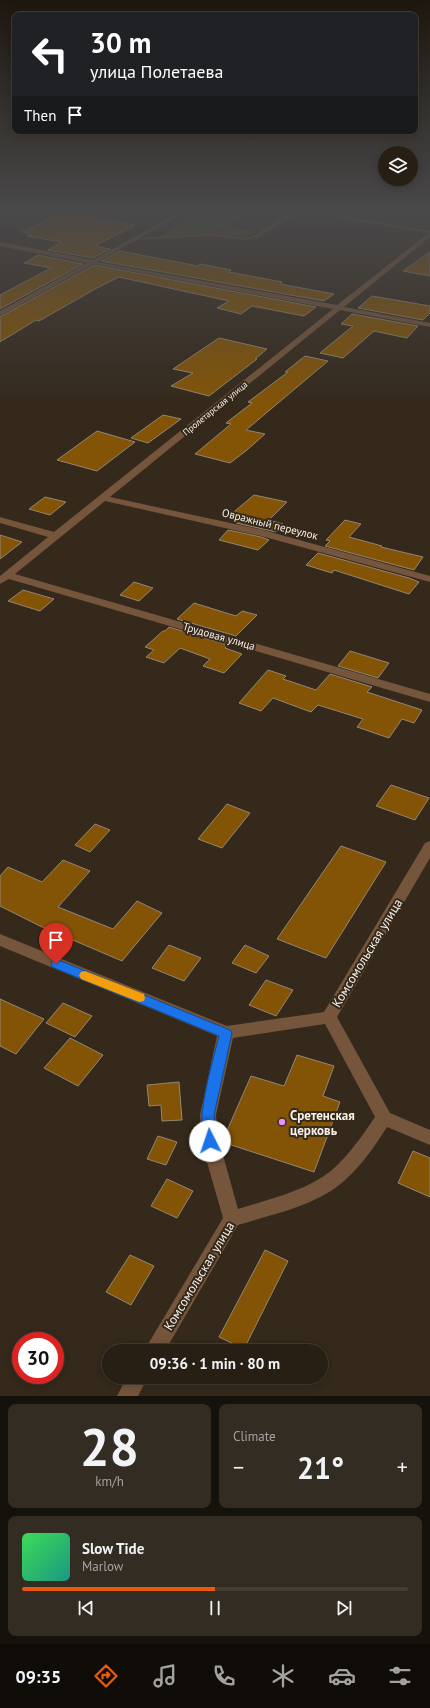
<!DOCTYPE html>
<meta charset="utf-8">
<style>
:root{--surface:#271f14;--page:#332c22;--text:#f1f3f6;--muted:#a4a2a0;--line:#433d34;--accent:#ea580c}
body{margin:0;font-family:"PT Sans",sans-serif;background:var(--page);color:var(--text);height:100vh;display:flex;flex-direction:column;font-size:15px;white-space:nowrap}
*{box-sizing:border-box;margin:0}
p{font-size:13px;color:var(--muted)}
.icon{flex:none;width:22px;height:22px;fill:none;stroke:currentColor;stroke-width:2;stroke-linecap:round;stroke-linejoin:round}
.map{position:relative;height:1396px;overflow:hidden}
.details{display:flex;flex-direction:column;gap:8px;padding:8px;background:#15110b;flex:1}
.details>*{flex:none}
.top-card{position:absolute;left:12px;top:12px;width:406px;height:122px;border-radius:8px;box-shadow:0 2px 10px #0003,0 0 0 1px var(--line);background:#202124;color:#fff;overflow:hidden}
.buttons{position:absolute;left:378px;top:146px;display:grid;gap:8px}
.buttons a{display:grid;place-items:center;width:40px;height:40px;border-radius:50%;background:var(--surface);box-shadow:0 2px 10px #0003,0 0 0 1px var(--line);font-size:20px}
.speed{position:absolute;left:12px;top:1332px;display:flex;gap:8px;font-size:20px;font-weight:700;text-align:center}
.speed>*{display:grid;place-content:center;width:52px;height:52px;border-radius:50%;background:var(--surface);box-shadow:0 2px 10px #0003,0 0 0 1px var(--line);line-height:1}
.speed .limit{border:6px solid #d22;background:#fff;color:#111}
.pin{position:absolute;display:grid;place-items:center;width:34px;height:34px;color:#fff;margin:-41px -17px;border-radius:50% 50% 50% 0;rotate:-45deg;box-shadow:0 0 4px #0007}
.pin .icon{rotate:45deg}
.me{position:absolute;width:44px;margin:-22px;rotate:356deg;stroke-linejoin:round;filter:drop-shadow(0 0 3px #0008)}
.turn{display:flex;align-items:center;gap:14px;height:84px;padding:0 12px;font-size:18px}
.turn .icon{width:52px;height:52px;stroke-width:2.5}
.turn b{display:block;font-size:28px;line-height:34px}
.then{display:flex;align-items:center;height:38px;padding:0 12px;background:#0003;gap:8px;font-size:15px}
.big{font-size:30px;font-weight:700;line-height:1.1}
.details .tile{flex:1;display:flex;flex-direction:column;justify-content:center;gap:6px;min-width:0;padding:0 14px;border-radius:8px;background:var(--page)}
.details .dial{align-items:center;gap:0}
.dial b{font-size:52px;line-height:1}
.song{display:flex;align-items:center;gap:12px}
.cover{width:48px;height:48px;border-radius:6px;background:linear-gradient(135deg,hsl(130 70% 55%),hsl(170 70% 35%))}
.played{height:4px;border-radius:2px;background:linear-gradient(90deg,var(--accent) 50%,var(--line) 50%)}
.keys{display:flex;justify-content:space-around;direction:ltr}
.heat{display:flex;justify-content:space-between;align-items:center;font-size:22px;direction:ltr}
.details .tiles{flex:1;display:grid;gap:8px;grid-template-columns:1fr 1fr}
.tile:last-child{grid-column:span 2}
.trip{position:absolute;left:102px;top:1344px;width:226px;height:40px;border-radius:20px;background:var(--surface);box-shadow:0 2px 10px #0003,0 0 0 1px var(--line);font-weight:700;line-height:40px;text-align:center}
.dock{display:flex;height:64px;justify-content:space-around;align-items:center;background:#100c08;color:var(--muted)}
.dock .icon{width:28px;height:28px}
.dock .current{color:var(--accent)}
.dock b{font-size:18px;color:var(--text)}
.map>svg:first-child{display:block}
.green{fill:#41551a}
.building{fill:#835406;stroke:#948675}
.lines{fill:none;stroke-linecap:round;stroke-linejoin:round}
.service{fill:#75553b;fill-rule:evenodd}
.minor{fill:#75553b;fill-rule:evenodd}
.tertiary{fill:#75553b;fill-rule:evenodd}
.route{fill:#1a73e8;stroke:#114b97}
.slow{fill:#f59e0b}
.poi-dot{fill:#ea8dfd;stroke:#34291b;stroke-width:1.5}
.labels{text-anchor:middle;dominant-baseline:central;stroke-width:4;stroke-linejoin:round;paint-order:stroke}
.far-street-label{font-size:9px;fill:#f9f1e8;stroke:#34291b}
.street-label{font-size:11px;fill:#f9f1e8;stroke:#34291b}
.near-street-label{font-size:13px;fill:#f9f1e8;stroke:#34291b}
.near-poi-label{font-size:13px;font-weight:bold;fill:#f9f1e8;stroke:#34291b;text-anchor:start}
</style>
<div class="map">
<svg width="430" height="1396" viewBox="0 0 430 1396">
<rect width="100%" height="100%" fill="#34291b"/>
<path class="green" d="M205 211H253L211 235 157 238Z
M228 227 256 232 245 237 216 234Z"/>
<path class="building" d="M66 211 75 213 134 225 132 226H134L95 246 110 249 93 258 48 250 62 242 27 236 31 234 22 232Z
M120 251 198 266 201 264 231 270 229 272 282 282 280 284 334 294 324 301 101 261Z
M430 252V276L403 271Z
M38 255 83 264 0 309V295L51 268 24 263Z
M94 265 316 307 304 316 252 306 241 314 217 308 229 301 119 277 97 288 39 321 36 320 0 342V317Z
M372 296 430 306V313L423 320 358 308Z
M352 314 418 326 407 338 374 331 343 358 320 353 353 326 341 324Z
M219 338 267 349 255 359H257L209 396 171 386 193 373 173 369Z
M305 356 328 361 246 430 265 434 247 450 230 463 195 454 231 424 226 423 252 403 248 402 288 372H285Z
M163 415 181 419 148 443 131 438Z
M97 431 135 442 97 471 57 460Z
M254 495 287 502 269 520 283 524 276 532 236 523 240 518 229 516Z
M45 497 66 502 50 515 29 509Z
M345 520 361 524 349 537 382 546 381 547 423 557 414 570 325 546 330 541 326 540Z
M228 530 261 537 269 540 258 550 219 540Z
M0 535 22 542 0 559Z
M318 553 409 578 419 582 409 594 334 570 332 573 306 565Z
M134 582 153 588 139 601 120 595Z
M23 590 54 599 40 611 8 601Z
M194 603 236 616 242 611 257 615 236 636 177 619Z
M169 627 228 645 225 648 242 654 224 673 203 666 210 659 180 648 164 663 146 657 154 650 145 647 163 631H165Z
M350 651 389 663 378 678 338 666Z
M268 670 286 676 283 679 316 690 330 674 372 687 367 692 422 710 414 723 402 719 389 738 357 727 363 719 318 705 311 712 273 698 261 711 239 703Z
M391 785 429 798 415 820 376 806Z
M227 804 250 813 222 848 198 839Z
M95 824 110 830 90 852 75 845Z
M341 846 386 862 326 958 277 939Z
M63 860 90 871 58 907 113 929 137 901 162 913 122 961 40 926 0 906V876L8 867 42 882Z
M169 945 201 958 184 981 152 968Z
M245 945 269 956 256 973 232 963Z
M266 980 293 990 276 1016 249 1005Z
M0 999 44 1019 16 1054 0 1046Z
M63 1003 92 1016 75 1037 46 1023Z
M70 1038 103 1055 78 1086 44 1068Z
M297 1055 334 1066 323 1096 340 1102 314 1172 222 1142 251 1076 284 1086Z
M179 1082 182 1120 162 1121 161 1105 149 1106 147 1085Z
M158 1136 177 1142 166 1165 147 1159Z
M413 1151 430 1158V1197L398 1183Z
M167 1179 193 1191 177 1218 151 1206Z
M265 1250 288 1261 244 1349 219 1337Z
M130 1255 154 1266 131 1305 106 1292Z"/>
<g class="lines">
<path class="service" d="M294 211H299L259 237 247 240 211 236 135 240 133 239 135 238 211 234 247 238 255 235Z
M328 211H333L347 217 430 231V233L346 219Z"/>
<path class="minor" d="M172 211H185L186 212 183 214Z
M430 232V237L344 307 430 323V327L340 310 110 497 263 530 430 576V582L261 536 105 501 15 574 430 694V702L9 579 0 584V576L48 537 0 523V517L54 532 333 309 94 264 91 262 92 261 337 305Z
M430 841V858L337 1017 390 1113 430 1130V1145L387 1127C375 1146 362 1165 345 1180 317 1206 273 1214 238 1225L165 1351H144L223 1218 201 1141 200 1115 217 1036 0 946V934L227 1026 324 1012 425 843ZM325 1024 375 1117C362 1136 349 1155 332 1170 306 1191 270 1199 238 1209L219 1141 216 1115 233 1038Z
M127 1377H148L138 1396H117Z"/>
<path class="tertiary" d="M181 211H188L0 316V311L87 263 0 246V242L93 260Z"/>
</g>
<linearGradient id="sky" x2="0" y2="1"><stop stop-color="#1d170f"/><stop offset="0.52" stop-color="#4a494a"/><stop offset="1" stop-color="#4a494a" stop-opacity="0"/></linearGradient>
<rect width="430" height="406" fill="url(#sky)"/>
<path class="route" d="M56 959 230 1030 232 1033 214 1115 216 1141 214 1145 210 1146 205 1145C194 1121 213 1061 219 1036L52 967 51 964 52 961Z"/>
<path class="slow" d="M85 971 144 994 145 998 144 1001 139 1002 81 979 79 975 81 972Z"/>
<circle class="poi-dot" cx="282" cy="1122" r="4"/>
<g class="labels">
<g class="far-street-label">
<text transform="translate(215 408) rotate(-39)">Пролетарская улица</text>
</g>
<g class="street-label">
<text transform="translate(270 524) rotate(14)">Овражный переулок</text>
<text transform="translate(219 636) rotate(16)">Трудовая улица</text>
</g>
<g class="near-street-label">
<text transform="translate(367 953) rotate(-59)">Комсомольская улица</text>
<text transform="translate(199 1276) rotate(-59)">Комсомольская улица</text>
</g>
<g class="near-poi-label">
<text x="290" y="1115">Сретенская<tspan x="290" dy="15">церковь</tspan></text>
</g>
</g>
</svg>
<div class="buttons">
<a><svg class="icon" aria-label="layers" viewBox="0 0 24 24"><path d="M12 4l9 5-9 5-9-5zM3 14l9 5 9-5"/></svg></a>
</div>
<div class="speed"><div class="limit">30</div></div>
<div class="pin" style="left:56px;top:964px;background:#d93025"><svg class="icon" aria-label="arrive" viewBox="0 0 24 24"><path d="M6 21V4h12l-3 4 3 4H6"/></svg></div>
<svg class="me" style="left:210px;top:1141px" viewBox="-20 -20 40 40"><circle r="19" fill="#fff"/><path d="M0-13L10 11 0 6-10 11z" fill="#1a73e8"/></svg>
<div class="trip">09:36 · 1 min · 80 m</div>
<div class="top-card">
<div class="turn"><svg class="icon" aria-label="left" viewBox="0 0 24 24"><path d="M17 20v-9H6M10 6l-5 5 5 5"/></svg><div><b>30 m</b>улица Полетаева</div></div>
<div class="then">Then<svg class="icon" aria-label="arrive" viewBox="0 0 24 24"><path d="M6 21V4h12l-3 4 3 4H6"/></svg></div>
</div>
</div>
<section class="details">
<div class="tiles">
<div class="tile dial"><b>28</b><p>km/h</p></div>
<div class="tile"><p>Climate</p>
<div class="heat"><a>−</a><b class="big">21°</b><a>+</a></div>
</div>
<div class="tile">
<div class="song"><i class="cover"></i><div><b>Slow Tide</b><p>Marlow</p></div></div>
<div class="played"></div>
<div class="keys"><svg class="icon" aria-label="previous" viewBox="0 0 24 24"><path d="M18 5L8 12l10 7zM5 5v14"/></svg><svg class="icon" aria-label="pause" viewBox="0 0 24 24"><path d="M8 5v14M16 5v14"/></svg><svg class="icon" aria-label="next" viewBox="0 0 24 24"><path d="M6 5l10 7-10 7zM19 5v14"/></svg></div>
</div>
</div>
</section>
<nav class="dock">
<b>09:35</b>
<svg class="icon current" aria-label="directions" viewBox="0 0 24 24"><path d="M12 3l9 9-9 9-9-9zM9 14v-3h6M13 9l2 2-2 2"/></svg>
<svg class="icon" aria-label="music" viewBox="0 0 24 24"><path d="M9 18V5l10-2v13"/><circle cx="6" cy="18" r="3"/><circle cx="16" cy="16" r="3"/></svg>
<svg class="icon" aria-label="phone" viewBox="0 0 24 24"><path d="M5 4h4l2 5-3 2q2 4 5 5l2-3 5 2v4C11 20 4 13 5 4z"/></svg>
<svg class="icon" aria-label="climate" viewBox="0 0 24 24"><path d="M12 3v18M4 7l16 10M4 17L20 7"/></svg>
<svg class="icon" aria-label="car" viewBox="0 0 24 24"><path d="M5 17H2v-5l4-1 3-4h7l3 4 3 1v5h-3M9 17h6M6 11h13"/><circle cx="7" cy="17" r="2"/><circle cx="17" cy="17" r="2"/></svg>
<svg class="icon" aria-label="filters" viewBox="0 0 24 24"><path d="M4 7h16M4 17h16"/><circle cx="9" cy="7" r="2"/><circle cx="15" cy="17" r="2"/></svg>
</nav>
